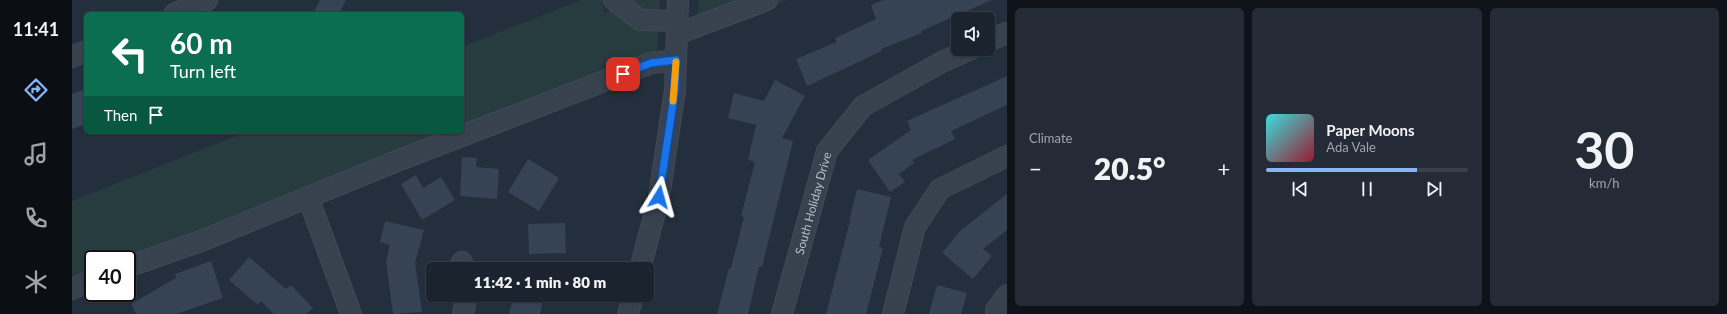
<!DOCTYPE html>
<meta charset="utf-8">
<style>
:root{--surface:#1b232e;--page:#242b36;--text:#f1f3f6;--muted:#a0a4aa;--line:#39404a;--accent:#8ab4f8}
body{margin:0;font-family:Lato,sans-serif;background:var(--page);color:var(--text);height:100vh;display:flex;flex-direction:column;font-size:15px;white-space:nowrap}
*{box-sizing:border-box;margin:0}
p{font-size:13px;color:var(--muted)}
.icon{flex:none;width:22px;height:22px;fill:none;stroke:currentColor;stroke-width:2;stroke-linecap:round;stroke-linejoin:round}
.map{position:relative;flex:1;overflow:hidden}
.side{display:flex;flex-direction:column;gap:8px;padding:8px;background:#0f1319;width:720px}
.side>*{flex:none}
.hud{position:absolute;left:12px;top:12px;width:380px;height:122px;border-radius:6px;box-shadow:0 1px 3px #0004,0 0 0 1px var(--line);background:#0b6e4f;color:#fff;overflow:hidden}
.controls{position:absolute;left:879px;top:12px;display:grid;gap:8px}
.controls a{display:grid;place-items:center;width:44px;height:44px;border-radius:6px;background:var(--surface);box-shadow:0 1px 3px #0004,0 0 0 1px var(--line);font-size:20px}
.speed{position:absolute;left:12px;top:250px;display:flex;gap:8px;font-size:20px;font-weight:700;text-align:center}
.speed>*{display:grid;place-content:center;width:52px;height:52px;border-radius:50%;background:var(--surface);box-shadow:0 1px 3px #0004,0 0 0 1px var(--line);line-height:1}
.speed .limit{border:2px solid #111;border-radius:6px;background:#fff;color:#111}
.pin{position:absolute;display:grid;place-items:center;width:34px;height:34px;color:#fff;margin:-17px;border-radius:8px;box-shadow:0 2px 6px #0006}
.me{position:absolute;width:44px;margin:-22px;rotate:8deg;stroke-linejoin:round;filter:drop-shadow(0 0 3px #0008)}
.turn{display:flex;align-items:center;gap:14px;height:84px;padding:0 20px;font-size:18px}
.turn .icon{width:52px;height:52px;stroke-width:2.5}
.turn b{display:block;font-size:28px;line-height:34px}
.then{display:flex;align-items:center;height:38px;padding:0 20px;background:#0003;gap:8px;font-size:15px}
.big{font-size:30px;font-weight:800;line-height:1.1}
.side .tile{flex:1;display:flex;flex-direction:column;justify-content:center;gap:6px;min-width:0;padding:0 14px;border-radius:6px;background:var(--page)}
.side .dial{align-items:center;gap:0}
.dial b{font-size:52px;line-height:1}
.song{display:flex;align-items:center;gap:12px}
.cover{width:48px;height:48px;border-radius:6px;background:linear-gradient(135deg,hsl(180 70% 55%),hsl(350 70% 35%))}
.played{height:4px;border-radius:2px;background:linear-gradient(90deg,var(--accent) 75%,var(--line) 75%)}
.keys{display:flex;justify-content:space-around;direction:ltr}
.heat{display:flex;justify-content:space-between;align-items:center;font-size:22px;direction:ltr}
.side .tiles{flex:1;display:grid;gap:8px;grid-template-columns:repeat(3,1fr)}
.trip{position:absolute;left:354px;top:262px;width:228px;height:40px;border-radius:6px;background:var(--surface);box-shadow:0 1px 3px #0004,0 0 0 1px var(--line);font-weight:800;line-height:40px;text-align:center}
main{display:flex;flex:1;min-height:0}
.tab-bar{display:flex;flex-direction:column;width:72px;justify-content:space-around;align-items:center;background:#0b0e12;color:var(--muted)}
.tab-bar .icon{width:28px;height:28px}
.tab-bar .active{color:var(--accent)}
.tab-bar b{font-size:18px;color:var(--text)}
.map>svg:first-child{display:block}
.green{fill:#263c3f}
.building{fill:#364354}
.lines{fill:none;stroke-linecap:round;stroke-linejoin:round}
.minor-casing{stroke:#414a57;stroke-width:22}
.minor{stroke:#38414e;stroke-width:20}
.route-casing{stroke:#114b97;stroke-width:10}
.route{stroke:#1a73e8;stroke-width:7}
.slow{stroke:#f59e0b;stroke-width:7}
.labels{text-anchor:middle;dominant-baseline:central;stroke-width:4;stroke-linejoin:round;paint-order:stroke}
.street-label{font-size:12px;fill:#b4bcc9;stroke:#1d2633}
</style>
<main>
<nav class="tab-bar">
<b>11:41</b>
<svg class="icon active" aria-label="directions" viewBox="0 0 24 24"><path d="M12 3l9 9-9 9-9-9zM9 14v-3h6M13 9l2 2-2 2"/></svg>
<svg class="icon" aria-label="music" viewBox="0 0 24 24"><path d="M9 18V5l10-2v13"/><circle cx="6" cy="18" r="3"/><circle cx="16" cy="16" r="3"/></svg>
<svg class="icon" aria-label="phone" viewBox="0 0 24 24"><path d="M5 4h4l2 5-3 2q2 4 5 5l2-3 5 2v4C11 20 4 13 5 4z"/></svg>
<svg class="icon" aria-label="climate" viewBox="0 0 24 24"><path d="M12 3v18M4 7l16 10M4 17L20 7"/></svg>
</nav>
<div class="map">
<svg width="935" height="314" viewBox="0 0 935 314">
<rect width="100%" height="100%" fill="#242f3e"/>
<path class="green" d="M509 0H531L532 13 560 0H588L585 61 55 259H21V281L0 289V201L174 132H390V47Z
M626 0H715L625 36Z"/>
<path class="building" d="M248 0H274L267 14H241Z
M812 0H920L849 31 850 33 809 49 810 51 735 86 724 59 765 42 763 38 804 19 799 5Z
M935 76V105L879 131 883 139 840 160 842 163 827 174 833 182 818 192 796 160 839 130 835 121Z
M703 80 733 96 710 138 721 141 690 267H687L676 314H645L657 268H659L672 217 669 216 683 162 676 160 684 125 656 118 662 93 692 101Z
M14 89V124L0 129V94Z
M390 157 405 158 404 167 427 169 425 199 388 196Z
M456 159 487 178 467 211 436 192Z
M344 175 351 188 369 177 383 200 350 220 329 184Z
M785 189 819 197 807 247 811 248 794 314H754L778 221H777Z
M935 194V230L911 249 920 256 901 279 870 253 888 231Z
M313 221 352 230 343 263 350 312 321 314 314 262 318 245 308 242Z
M493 223 494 253 457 254 456 224Z
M177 257 214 289 219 285 241 308 234 314H202L189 301 186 305 157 280Z
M139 261 151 298 104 314H64L59 304 104 278 103 274Z
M865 285 895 293 889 314H857Z
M442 295H472L468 314H437Z"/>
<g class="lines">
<g class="minor-casing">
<g id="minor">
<path d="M542 0 568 20 606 21"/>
<path d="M102 14 135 0"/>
<path d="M605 34 695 0"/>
<path d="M916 41 935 33"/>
<path d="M0 57 14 51"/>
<path d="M236 197 279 314"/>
<path d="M390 262 391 269"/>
<path d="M55 267 129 241 325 161 579 63 604 60"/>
<path d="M568 269 587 197 603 90 606 0"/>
<path d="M0 289 21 280"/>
<path d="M391 314 395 295"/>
<path d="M556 314 561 295"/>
<path id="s1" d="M710 314 755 151 791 106 870 62 899 49"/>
<path d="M821 314 843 227 868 189 935 156"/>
<path d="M924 314V310L935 295"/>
</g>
</g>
<use href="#minor" class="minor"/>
</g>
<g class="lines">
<g class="route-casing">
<path id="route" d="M551 74 579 63 604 60 603 90 587 197"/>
</g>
<use href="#route" class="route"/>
<path class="slow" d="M601 101 604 62"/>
</g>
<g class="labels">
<g class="street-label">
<text stroke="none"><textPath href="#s1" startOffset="115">South Holiday Drive</textPath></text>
</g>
</g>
</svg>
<div class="controls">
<a><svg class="icon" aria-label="sound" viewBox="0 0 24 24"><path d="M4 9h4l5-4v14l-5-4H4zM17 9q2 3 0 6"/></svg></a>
</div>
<div class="speed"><div class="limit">40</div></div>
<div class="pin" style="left:551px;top:74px;background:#d93025"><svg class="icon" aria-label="arrive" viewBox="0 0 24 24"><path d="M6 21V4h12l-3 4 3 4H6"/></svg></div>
<svg class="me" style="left:587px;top:197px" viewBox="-20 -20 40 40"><path d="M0-17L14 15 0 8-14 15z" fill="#1a73e8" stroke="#fff" stroke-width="4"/></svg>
<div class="trip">11:42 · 1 min · 80 m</div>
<div class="hud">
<div class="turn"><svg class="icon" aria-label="left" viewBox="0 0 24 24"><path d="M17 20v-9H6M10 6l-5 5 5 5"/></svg><div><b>60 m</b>Turn left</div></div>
<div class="then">Then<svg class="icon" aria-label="arrive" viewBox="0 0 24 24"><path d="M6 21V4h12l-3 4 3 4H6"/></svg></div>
</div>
</div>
<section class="side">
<div class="tiles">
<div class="tile"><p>Climate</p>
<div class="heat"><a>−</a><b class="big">20.5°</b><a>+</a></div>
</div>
<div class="tile">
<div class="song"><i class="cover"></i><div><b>Paper Moons</b><p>Ada Vale</p></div></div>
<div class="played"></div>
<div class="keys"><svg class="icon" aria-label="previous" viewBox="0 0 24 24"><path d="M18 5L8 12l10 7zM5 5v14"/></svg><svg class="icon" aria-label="pause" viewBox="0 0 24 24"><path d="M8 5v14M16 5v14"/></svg><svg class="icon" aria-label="next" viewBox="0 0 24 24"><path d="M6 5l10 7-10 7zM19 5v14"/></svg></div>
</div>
<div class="tile dial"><b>30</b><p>km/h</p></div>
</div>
</section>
</main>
